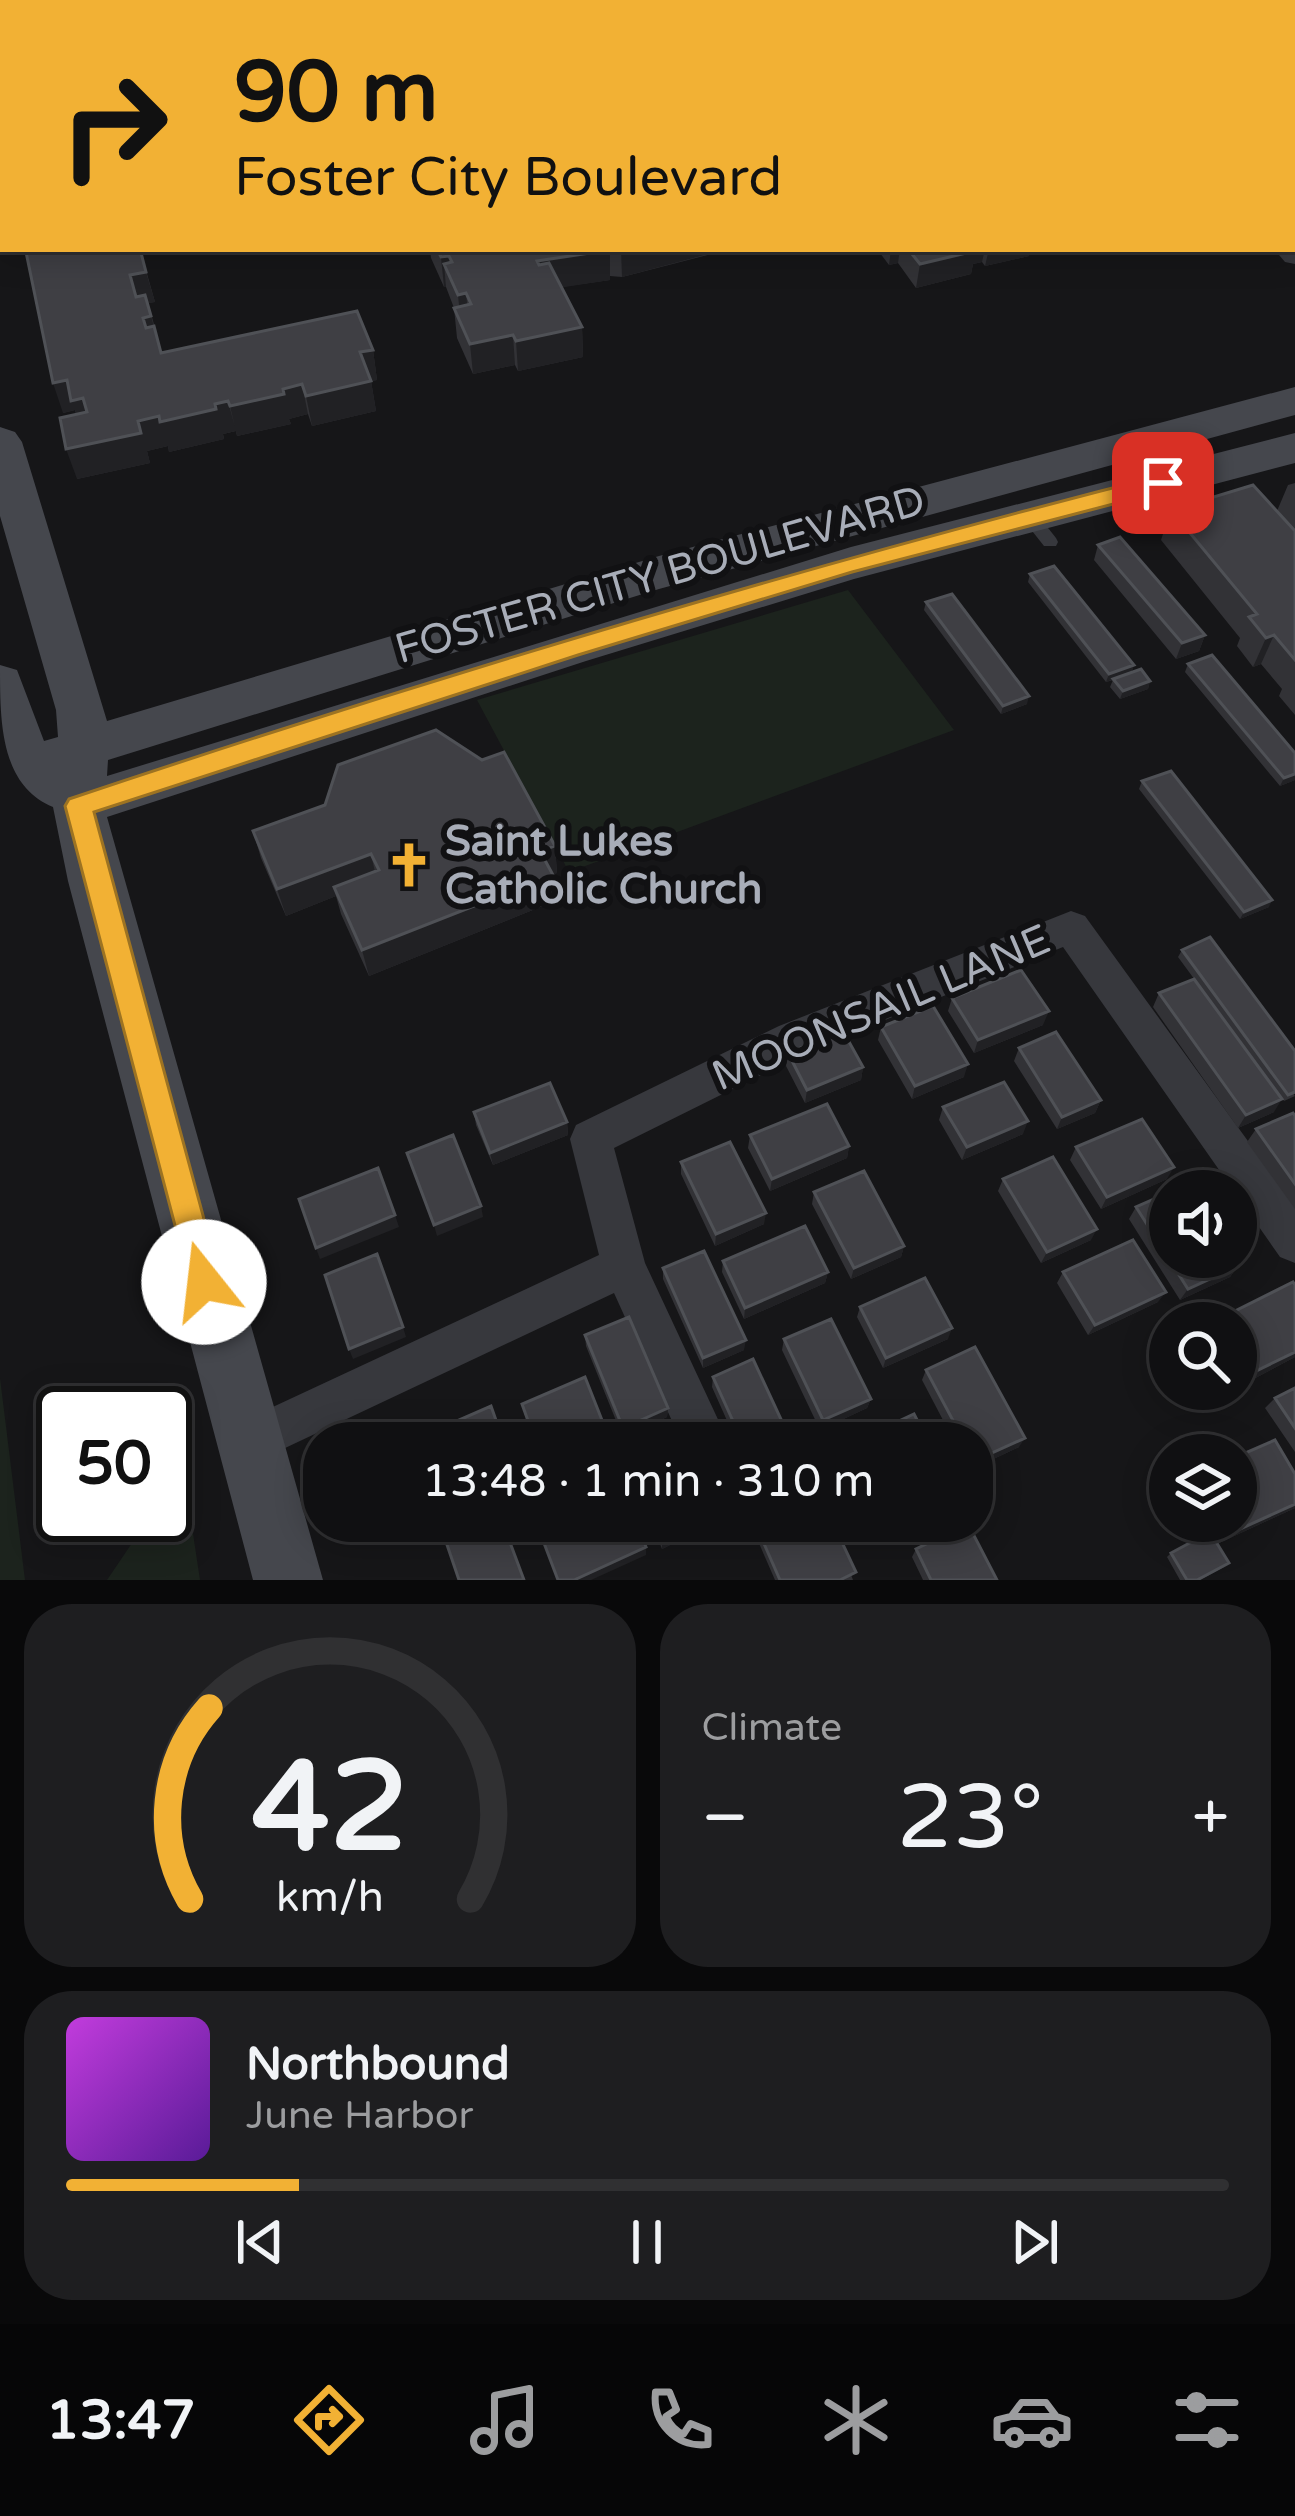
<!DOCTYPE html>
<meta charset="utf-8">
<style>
:root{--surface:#101012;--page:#1e1e20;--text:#f1f3f6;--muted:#9c9d9f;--line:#303032;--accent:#f2b134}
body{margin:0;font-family:"Varela Round",sans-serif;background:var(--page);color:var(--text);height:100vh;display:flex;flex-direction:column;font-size:45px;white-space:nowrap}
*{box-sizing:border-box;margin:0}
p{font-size:39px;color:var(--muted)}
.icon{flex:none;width:66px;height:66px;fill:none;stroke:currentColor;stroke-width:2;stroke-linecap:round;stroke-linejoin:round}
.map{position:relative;height:1580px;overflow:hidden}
.drawer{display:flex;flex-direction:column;gap:24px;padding:24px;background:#09090a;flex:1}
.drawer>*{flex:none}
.hud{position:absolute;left:0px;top:0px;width:1296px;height:252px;box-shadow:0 6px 30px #0003,0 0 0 3px var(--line);background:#f2b134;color:#111;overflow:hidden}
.buttons{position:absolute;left:1149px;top:1170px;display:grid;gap:24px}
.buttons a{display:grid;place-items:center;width:108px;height:108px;border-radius:50%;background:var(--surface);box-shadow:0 6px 30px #0003,0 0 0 3px var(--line);font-size:60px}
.speed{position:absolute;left:36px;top:1386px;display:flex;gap:24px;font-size:60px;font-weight:700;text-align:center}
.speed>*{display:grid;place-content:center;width:156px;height:156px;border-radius:50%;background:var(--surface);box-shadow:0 6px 30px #0003,0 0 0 3px var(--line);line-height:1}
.speed .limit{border:6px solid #111;border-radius:18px;background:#fff;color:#111}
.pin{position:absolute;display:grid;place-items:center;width:102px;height:102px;color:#fff;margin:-51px;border-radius:24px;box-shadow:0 6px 18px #0006}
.me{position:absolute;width:132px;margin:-66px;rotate:344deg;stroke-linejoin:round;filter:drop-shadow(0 0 9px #0008)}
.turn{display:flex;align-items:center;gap:42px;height:252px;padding:0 36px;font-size:54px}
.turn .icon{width:156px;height:156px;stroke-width:2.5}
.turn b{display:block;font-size:84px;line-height:102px}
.big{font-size:90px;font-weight:600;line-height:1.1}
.drawer .tile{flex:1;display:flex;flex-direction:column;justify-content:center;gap:18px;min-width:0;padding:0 42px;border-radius:48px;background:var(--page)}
.drawer .dial{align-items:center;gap:0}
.dial svg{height:312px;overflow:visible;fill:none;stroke:var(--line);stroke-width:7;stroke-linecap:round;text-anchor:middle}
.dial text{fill:var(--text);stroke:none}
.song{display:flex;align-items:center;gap:36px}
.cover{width:144px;height:144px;border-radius:18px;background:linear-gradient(135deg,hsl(290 70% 55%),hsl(270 70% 35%))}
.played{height:12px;border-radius:6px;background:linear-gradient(90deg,var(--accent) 20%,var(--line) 20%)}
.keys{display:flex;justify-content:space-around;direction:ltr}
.heat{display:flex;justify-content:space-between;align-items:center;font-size:66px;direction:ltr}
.drawer .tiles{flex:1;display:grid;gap:24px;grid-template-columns:1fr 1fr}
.tile:last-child{grid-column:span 2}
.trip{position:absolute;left:303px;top:1422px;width:690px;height:120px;border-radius:48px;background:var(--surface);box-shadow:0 6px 30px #0003,0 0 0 3px var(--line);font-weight:600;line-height:120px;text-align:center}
.tabs{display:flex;height:192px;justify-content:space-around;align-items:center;background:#060607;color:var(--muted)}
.tabs .icon{width:84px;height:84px}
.tabs .active{color:var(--accent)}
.tabs b{font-size:54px;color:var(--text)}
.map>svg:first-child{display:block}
.green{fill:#1c231d}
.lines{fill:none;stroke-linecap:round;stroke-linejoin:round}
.lane{fill:#37383d;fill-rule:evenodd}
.street{fill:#37383d;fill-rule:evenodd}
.secondary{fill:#45474d;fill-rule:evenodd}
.wall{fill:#323236}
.shaded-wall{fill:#212124}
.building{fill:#3f3f44;stroke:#4f5156;stroke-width:3}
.route{fill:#f2b134;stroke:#9d7322;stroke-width:3}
.labels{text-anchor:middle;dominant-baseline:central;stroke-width:12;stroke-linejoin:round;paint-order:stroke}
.street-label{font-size:42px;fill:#a8adb8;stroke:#111113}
.poi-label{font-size:42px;font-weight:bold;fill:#a8adb8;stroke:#111113;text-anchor:start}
</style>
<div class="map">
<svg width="1295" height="1580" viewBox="0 0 1295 1580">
<rect width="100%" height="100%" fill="#161618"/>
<path class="green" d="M848 590 954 730 569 872 477 700Z
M0 1378 25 1580H0Z
M183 1467 200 1580H107L151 1515H165V1494Z"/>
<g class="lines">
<path class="lane" d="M1031 512 1037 514 1056 538 1058 542 1056 546H1044L1025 522 1023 518Z"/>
<path class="street" d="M799 0H829L831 3H801Z
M1102 0H1133L1135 3H1104Z
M1293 51H1295V66H1293Z
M1293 242H1295V264L1285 262 1274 249H1293Z
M1071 911 1085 916 1295 1206V1263L1280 1257 1063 947 807 1052 614 1148 645 1263 729 1443H682L614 1293 266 1457 250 1464 234 1457 227 1441 234 1425 599 1255 570 1139 576 1125 779 1026Z"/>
<path class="secondary" d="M1295 387V415L659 589 108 760 107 776 851 547 1295 433V463L854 579 586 661 107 817 323 1580H253L68 881 53 807C0 785 0 722 0 665L17 670 44 741 58 737 56 710 0 516V427L15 432 22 442 107 721 659 556Z"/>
</g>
<path class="wall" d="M284 0H400L396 3H284Z
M1203 0H1234L1232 3H1213Z
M140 249 155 302 148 303 162 353 373 350 377 380 371 381 376 411 312 426 308 414 289 419 291 424 237 436 236 431 223 434 224 439 169 452 168 446 147 451 150 463 77 479 76 414 75 410 63 413Z
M430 249H754L729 255 727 250 622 277 610 276V280L561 287 582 327 583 357 518 371 515 365 473 374 457 338 454 308 446 287H444L431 258Z
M877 249H1057L1039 253 1036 249 1030 251 1029 256 985 266 982 262 973 264 971 274 916 288 898 263 889 265Z
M1295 483V715L1279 696 1282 689 1261 664 1253 667 1237 646 1240 638 1161 540 1171 510 1277 511 1288 485Z
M1098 545 1205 635 1199 651 1176 659 1094 560Z
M1030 574 1134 665 1131 673 1150 681 1148 689 1120 699 1110 687 1113 680 1106 682 1028 582Z
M926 602 1027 704 1001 714 924 610Z
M1188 664 1295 753V780L1280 786 1185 672Z
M1142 781 1269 907 1240 919 1139 789Z
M253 831 555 846 557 873 553 874 555 901 369 976 341 914 336 896 286 916 261 858Z
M1182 950 1295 1096 1284 1101 1178 957Z
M1159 993 1274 1112 1238 1128 1153 1007Z
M952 998 1043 1025 974 1053 948 1011Z
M881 1027 964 1077 912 1099 878 1040Z
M1019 1048 1101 1100 1095 1113 1057 1129 1014 1061Z
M788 1053 863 1067 861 1080 805 1103 786 1066Z
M943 1107 1023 1134 962 1160 939 1120Z
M474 1112 567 1122 568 1135 493 1165 476 1125Z
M1295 1116V1209L1247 1142 1256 1129Z
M750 1135 849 1146 847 1158 770 1191 748 1148Z
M1076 1147 1167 1179 1101 1209 1070 1160Z
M681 1162 764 1224 715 1246 681 1174Z
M1003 1179 1091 1240 1041 1263 998 1191Z
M814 1192 904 1246 901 1257 851 1279 812 1204Z
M1136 1207 1238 1266 1230 1277 1180 1300 1129 1219Z
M723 1261 828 1272 825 1283 744 1319 722 1272Z
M663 1268 744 1350 703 1368 663 1279Z
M1063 1272 1158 1302 1088 1335 1057 1283Z
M1295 1285V1357L1246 1383 1236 1368V1323H1216L1219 1319Z
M860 1307 948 1339 883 1368 857 1317Z
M585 1335 668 1408 667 1417 623 1438 586 1346Z
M784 1339 871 1399 867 1408 820 1430 782 1350Z
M926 1370 1019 1447 972 1469V1443H955L922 1380Z
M713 1377 792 1443H737L712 1387Z
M1295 1388V1452L1265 1408 1275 1398Z
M1295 1474V1508L1219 1543 1206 1521H1236Z
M651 1521H718L662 1549Z
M751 1521H832L853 1580H775L751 1525Z
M916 1549 997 1580H923L912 1557Z
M1171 1553 1224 1567 1200 1580H1180L1167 1557Z"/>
<path class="shaded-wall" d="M357 0H400L396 3H357Z
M0 66H3V97L0 98Z
M621 249H727L622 277Z
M729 249H754L729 255Z
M891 249H900L898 263 889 265Z
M968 249H985L982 262 973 264 971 274 916 288 920 264Z
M989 249H1036L1030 251 1029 256 985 266Z
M610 250V280L539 291 537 261Z
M449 256 452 282 444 264 446 287H444L441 257Z
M146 272 155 302 138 305 130 275Z
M466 293 469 323 461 325 458 295Z
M151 316 170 383 152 348 143 318Z
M582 327 583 357 518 371 516 341Z
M513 335 515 365 473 374 470 344Z
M373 350 377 380 365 382 360 352Z
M67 380 83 398 93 428 82 430 75 410 63 413 53 383Z
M371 381 376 411 312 426 306 396Z
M302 384 308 414 289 419 291 424 237 436 230 406Z
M228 401 236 431 223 434 224 439 169 452 168 446 147 451 150 463 77 479 66 449 138 421Z
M1205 635 1199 651 1176 659 1182 643Z
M1274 635 1261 664 1253 667 1266 638Z
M1134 665 1131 673 1106 682 1109 674Z
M1150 681 1148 689 1120 699 1123 691Z
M1029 696 1027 704 1001 714 1003 706Z
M1295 774V780L1280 786 1284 778Z
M555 846 557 873 543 878 540 851Z
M371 854 377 881 334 887 336 896 286 916 277 889Z
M553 875 555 901 369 976 362 950Z
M1272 900 1269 907 1240 919 1244 912Z
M1049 1011 1043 1025 974 1053 978 1040Z
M968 1064 964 1077 912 1099 915 1086Z
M863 1067 861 1080 805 1103 807 1090Z
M1282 1099 1274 1112 1238 1128 1246 1115Z
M1101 1100 1095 1113 1057 1129 1062 1117Z
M1028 1121 1023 1134 962 1160 967 1147Z
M567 1122 568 1135 493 1165 490 1153Z
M849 1146 847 1158 770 1191 772 1179Z
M1174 1167 1167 1179 1101 1209 1107 1197Z
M481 1206 483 1217 437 1236 434 1225Z
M766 1213 764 1224 715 1246 716 1234Z
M395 1215 399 1227 320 1259 316 1248Z
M1097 1229 1091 1240 1041 1263 1047 1252Z
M904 1246 901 1257 851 1279 854 1268Z
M1238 1266 1230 1277 1180 1300 1188 1289Z
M828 1272 825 1283 744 1319 745 1308Z
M1166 1292 1158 1302 1088 1335 1095 1325Z
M403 1327 406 1337 353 1359 349 1349Z
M952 1328 948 1339 883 1368 886 1358Z
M746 1340 744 1350 703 1368V1358Z
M1295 1352V1357L1246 1383 1254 1372Z
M871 1399 867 1408 820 1430 823 1420Z
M668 1408 667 1417 623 1438V1428Z
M1025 1438 1019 1447 972 1469 974 1461Z
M1295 1504V1508L1219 1543 1227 1535Z
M704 1521H718L662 1549V1541Z
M646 1547V1555L591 1580H574Z"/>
<path class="building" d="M0 0H30L31 3H3V66H0Z
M105 0H201L202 3H87Z
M530 0H641L649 3H525Z
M785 0H800L807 3H781Z
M946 0H1008L1004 3H954Z
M1016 0H1067L1076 3H1013Z
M1272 0H1295V15L1293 14V3H1269Z
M1293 76 1295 77V118L1293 120Z
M0 157H3L2 211 0 202Z
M42 249H140L146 272 130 275 136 297 145 295 151 316 143 318 146 328 154 326 161 353 357 311 373 350 360 352 371 381 306 396 302 384 283 389 284 394 230 406 228 401 215 404 216 409 160 422 159 416 138 421 141 433 66 449 60 418 87 412 83 398 71 401 67 380 53 383 26 252Z
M437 249H609L610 250 537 261 539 265 549 263 582 327 516 341 513 335 470 344 454 308 471 304 466 293 458 295 444 264 452 262 449 256 441 257Z
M908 249H974L975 251 920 264Z
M1253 485 1295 531V660L1274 635 1266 638 1249 617 1257 614 1171 510Z
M1120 537 1205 635 1182 643 1098 545Z
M1054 566 1134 665 1109 674 1030 574Z
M952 594 1029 696 1003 706 926 602Z
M1212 655 1295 753V774L1284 778 1188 664Z
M1141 669 1150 681 1123 691 1113 679Z
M436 730 482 760 504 752 555 846 540 851 553 875 362 950 334 887 379 870 371 854 277 889 253 831 325 805 338 765Z
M1171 771 1272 900 1244 912 1142 781Z
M1210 937 1295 1051V1092L1288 1095 1182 950Z
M1021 970 1049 1011 978 1040 952 998Z
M1194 979 1282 1099 1246 1115 1159 993Z
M933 1006 968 1064 915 1086 881 1027Z
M843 1031 863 1067 807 1090 788 1053Z
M1056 1032 1101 1100 1062 1117 1019 1048Z
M1004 1082 1028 1121 967 1147 943 1107Z
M550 1083 567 1122 490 1153 474 1112Z
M827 1104 849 1146 772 1179 750 1135Z
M1293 1113 1295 1116V1184L1256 1129Z
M1142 1119 1174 1167 1107 1197 1076 1147Z
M453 1135 481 1206 434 1225 407 1153Z
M730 1142 766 1213 716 1234 681 1162Z
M1053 1157 1097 1229 1047 1252 1003 1179Z
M378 1168 395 1215 316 1248 299 1199Z
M864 1171 904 1246 854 1268 814 1192Z
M1170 1192V1257H1232L1238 1266 1188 1289 1136 1207Z
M805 1226 828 1272 745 1308 723 1261Z
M1133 1240 1166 1292 1095 1325 1063 1272Z
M704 1251 746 1340 703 1358 663 1268Z
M377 1254 403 1327 349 1349 325 1275Z
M925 1278 952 1328 886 1358 860 1307Z
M1293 1282 1295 1285V1352L1254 1372 1236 1344V1323H1222L1219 1319Z
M629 1317 668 1408 623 1428 585 1335Z
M831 1319 871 1399 823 1420 784 1339Z
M975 1347 1025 1438 974 1461 972 1457V1443H965L926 1370Z
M753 1359 792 1443H743L713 1377Z
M585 1377 611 1443H536L522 1404Z
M1295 1388V1428L1275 1398Z
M491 1406 504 1443H414L413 1440Z
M914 1414 929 1443H852Z
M1275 1440 1295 1474V1504L1227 1535 1220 1521H1236V1457Z
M463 1521H502L524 1580H459L442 1530Z
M538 1521H635L646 1547 574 1580H558L536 1522Z
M654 1521H704L662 1541Z
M754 1521H832L856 1572 840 1580H780Z
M968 1524 997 1580H931L916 1549Z
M1210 1532 1229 1563 1197 1580H1187L1171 1553Z"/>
<path class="route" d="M1163 475 1175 483 1171 489 852 572 578 655 94 812 221 1282 216 1294 204 1298 193 1294 65 806 69 799C430 678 794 569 1163 475Z"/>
<defs>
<g id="church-bare" transform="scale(3.6)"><path d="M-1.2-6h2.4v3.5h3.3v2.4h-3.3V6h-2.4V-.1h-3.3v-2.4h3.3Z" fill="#f2b134" stroke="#111113" stroke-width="2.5" paint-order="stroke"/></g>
</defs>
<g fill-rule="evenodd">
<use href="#church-bare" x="409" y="865"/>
</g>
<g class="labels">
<g class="street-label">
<text transform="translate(660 575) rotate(-16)">FOSTER CITY BOULEVARD</text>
<text transform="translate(881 1008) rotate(-23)">MOONSAIL LANE</text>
</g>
<g class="poi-label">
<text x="445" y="841">Saint Lukes<tspan x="445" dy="48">Catholic Church</tspan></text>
</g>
</g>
</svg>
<div class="buttons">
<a><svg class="icon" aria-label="sound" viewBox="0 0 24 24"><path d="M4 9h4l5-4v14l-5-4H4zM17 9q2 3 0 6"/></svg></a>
<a><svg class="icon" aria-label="search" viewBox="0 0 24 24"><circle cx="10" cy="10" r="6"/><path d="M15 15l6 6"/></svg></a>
<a><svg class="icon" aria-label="layers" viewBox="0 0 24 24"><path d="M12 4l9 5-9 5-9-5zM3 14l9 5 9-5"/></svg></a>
</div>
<div class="speed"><div class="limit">50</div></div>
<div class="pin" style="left:1163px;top:483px;background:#d93025"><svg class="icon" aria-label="arrive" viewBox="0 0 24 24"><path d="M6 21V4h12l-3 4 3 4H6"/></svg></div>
<svg class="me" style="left:204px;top:1282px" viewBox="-20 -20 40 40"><circle r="19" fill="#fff"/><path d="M0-13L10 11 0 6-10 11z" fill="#f2b134"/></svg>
<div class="trip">13:48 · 1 min · 310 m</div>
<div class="hud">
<div class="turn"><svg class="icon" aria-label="right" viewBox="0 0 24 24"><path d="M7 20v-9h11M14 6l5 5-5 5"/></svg><div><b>90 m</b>Foster City Boulevard</div></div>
</div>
</div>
<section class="drawer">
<div class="tiles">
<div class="tile dial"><svg viewBox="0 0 100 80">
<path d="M14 69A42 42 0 1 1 86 69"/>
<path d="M14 69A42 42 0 0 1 19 20" stroke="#f2b134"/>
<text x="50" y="56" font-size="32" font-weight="700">42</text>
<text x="50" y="72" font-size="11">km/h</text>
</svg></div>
<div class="tile"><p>Climate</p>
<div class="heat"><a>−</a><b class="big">23°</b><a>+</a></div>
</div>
<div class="tile">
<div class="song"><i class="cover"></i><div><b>Northbound</b><p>June Harbor</p></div></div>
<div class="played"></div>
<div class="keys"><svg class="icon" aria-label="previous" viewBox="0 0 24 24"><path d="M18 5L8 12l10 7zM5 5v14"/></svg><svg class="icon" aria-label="pause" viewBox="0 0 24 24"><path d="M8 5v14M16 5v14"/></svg><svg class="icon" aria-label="next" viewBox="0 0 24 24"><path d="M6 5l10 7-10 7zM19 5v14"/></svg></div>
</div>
</div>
</section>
<nav class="tabs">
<b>13:47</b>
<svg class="icon active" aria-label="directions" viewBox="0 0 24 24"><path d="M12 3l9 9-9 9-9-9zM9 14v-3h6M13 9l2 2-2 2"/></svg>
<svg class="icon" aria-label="music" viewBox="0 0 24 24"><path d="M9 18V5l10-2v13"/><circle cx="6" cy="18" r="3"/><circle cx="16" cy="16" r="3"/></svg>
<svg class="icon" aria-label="phone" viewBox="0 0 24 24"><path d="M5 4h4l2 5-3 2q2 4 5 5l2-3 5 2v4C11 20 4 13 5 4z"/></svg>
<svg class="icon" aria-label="climate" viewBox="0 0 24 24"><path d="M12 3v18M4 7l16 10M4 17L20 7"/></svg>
<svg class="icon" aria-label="car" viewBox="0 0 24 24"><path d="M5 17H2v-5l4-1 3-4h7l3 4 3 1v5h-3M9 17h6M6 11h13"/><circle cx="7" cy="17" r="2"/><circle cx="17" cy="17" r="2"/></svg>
<svg class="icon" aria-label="filters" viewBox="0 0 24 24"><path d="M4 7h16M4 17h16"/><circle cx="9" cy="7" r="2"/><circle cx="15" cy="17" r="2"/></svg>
</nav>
